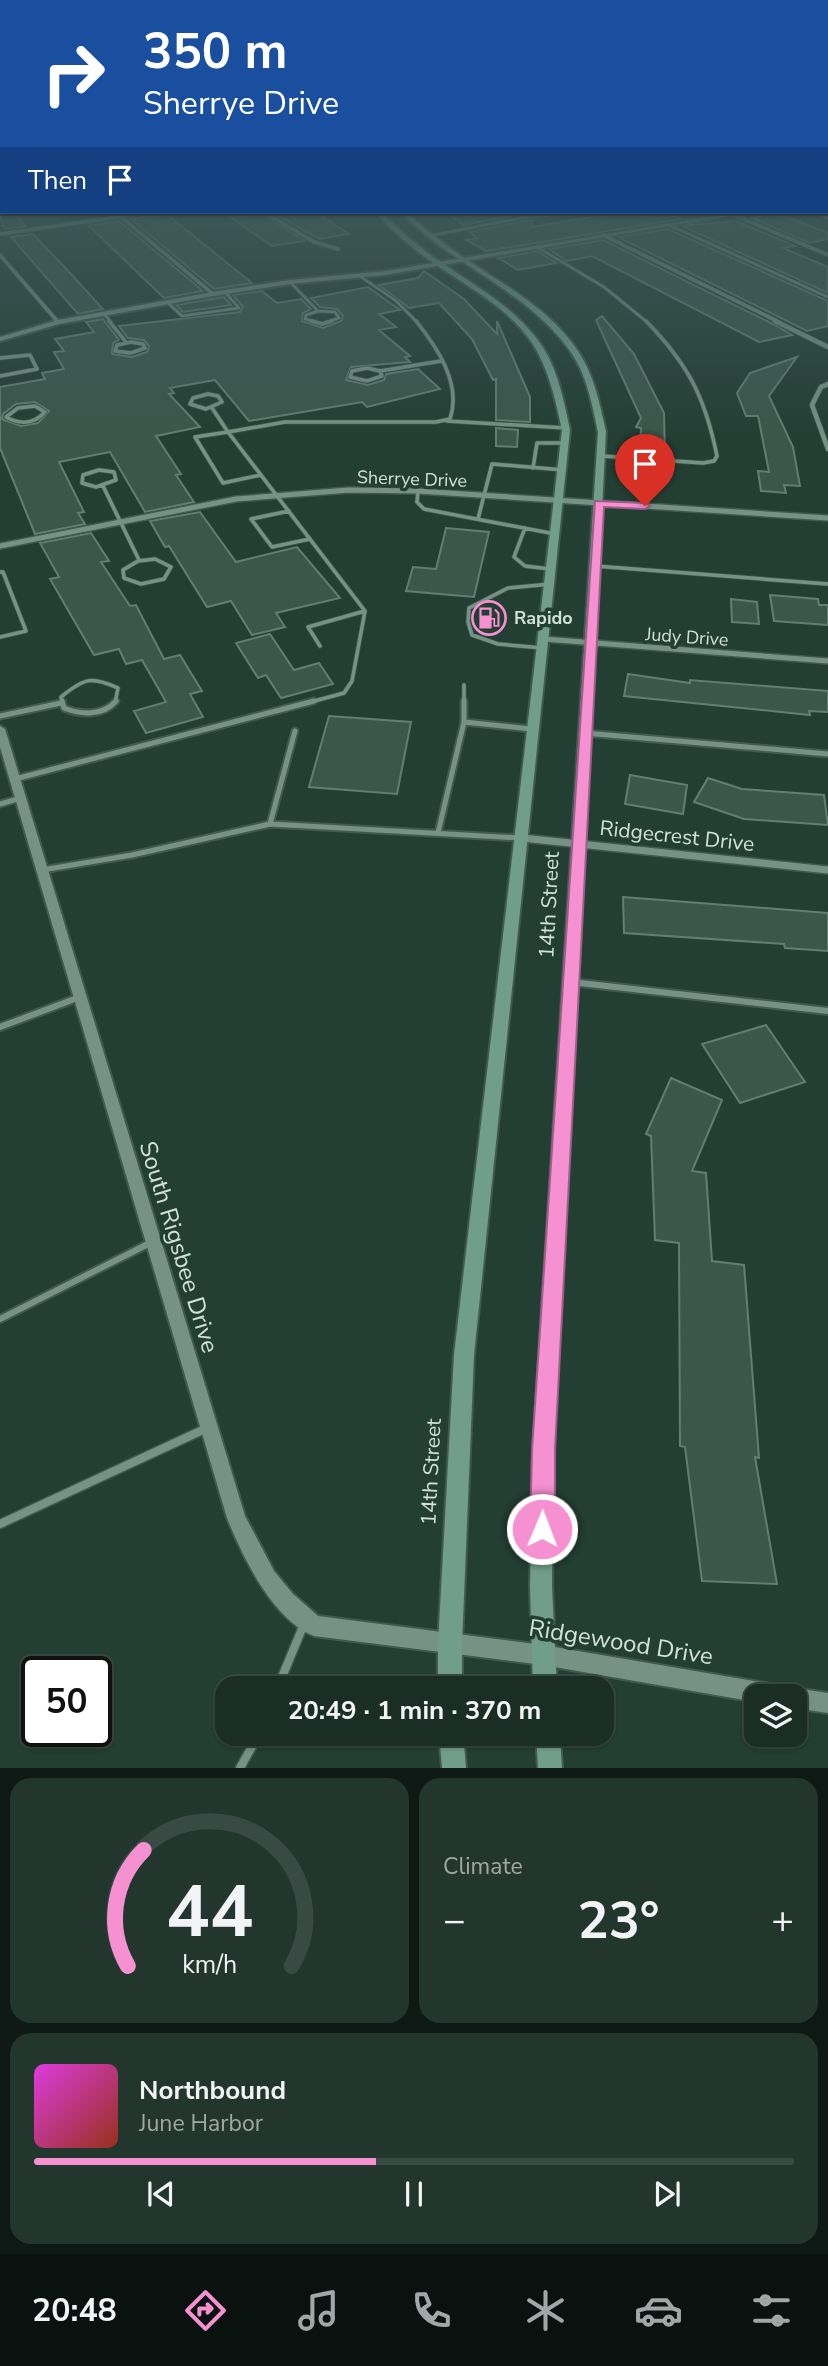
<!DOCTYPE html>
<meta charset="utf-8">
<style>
:root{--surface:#1a2e26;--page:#23362e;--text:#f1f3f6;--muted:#9fa8a7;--line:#384a43;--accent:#f590d1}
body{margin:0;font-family:"Nunito Sans",sans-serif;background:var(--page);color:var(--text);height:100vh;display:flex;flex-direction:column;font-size:26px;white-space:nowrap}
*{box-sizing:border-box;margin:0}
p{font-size:23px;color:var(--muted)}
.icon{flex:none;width:38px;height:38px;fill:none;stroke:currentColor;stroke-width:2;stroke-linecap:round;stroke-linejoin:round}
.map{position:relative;height:1768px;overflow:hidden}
.panel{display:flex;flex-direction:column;gap:10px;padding:10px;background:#0e1915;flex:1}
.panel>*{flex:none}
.banner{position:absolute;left:0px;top:0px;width:830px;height:214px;box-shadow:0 2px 5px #0004,0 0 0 2px var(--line);background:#1a4fa0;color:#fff;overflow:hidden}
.tools{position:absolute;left:744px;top:1684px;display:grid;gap:14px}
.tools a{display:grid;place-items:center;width:63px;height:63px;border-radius:14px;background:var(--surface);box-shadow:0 2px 5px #0004,0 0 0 2px var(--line);font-size:35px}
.speed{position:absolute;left:21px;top:1656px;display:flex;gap:14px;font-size:35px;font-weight:700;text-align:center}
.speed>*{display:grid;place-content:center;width:91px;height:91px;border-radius:50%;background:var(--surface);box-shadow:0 2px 5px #0004,0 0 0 2px var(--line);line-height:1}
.speed .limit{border:4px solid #111;border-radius:10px;background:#fff;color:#111}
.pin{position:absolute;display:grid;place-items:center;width:60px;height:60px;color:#fff;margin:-72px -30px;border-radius:50% 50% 50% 0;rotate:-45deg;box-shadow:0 0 7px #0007}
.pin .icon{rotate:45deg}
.me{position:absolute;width:77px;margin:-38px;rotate:1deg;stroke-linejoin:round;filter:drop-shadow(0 0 5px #0008)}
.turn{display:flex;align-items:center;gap:24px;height:147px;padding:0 28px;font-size:32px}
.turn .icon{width:91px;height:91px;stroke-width:2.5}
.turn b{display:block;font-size:49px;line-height:60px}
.then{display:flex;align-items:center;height:66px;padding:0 28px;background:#0003;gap:14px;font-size:26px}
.big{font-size:52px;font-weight:700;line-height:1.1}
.panel .widget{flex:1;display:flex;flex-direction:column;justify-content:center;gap:10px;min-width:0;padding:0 24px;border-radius:21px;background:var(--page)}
.panel .dial{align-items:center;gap:0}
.dial svg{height:182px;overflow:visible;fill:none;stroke:var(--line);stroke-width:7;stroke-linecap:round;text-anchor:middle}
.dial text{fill:var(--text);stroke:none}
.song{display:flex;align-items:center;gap:21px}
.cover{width:84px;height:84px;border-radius:10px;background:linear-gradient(135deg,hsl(300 70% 55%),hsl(10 70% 35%))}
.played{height:7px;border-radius:4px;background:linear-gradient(90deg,var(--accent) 45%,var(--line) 45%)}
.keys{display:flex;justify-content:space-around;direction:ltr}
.heat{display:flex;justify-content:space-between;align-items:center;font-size:38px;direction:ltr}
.panel .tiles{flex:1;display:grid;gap:10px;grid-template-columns:1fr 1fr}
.widget:last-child{grid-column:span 2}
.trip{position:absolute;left:215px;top:1676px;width:399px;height:70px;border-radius:21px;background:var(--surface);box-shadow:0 2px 5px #0004,0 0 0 2px var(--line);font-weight:700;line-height:70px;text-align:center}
.menu{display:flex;height:112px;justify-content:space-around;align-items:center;background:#0a120f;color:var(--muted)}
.menu .icon{width:49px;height:49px}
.menu .selected{color:var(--accent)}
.menu b{font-size:32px;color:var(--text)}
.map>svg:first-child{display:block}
.building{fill:#3b574b;stroke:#617e71;stroke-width:2;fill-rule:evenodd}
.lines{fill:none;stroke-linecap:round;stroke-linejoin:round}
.service-far4-casing{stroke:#41594f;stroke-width:4.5}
.service-far3-casing{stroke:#41594f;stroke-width:5}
.service-far2-casing{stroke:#41594f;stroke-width:9}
.service-far1-casing{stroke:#41594f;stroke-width:10}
.service-casing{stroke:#41594f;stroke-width:11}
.minor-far3-casing{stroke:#41594f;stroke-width:5}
.minor-far2-casing{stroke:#41594f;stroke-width:6}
.minor-far1-casing{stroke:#41594f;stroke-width:8}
.minor-casing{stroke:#41594f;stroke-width:10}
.tertiary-casing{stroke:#41594f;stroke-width:4}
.secondary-casing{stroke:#41594f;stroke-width:4}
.service-far4{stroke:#759285;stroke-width:2.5}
.service-far3{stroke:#759285;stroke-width:3.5}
.service-far2{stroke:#759285;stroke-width:5}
.service-far1{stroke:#759285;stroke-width:6}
.service{stroke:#759285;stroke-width:8}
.minor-far3{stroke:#759285;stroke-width:3.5}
.minor-far2{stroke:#759285;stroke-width:4.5}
.minor-far1{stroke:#759285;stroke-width:5}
.minor{stroke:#759285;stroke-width:7}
.tertiary{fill:#759285;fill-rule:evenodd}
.secondary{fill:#719e8b;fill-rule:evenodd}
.route{fill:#f590d1;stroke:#9f5e88;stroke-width:2}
.labels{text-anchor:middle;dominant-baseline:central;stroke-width:7;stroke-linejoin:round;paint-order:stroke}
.far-street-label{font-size:18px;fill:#d1e0d9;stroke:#233e33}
.far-poi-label{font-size:18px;font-weight:bold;fill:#d1e0d9;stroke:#233e33;text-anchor:start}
.street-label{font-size:21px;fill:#d1e0d9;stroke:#233e33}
.near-street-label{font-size:24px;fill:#d1e0d9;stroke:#233e33}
</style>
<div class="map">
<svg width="828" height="1768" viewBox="0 0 828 1768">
<rect width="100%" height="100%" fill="#233e33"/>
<path class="building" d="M6 212H13L26 226 4 229 0 217Z
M156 212H164L252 283 214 289 131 219 153 216Z
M223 212H260L304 241 272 246Z
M272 212H315L349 234 319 239Z
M447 212H510L512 216 463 225Z
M621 212H665L681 219 486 251 466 240 477 238 470 232 525 221H532V227Z
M777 213 828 233V239L810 243 752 218Z
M119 221 203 291 164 298 89 226Z
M736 221 795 246 783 248 828 267V293L682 226Z
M668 229 828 301V326L807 331 618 237Z
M33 234 72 275 103 309 78 314 11 237Z
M603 240 771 323 792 335 759 342 592 256 567 261 549 249Z
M537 251 556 263 518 270 498 258Z
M424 271 464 299 497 334V321L530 397V422L496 420V379L493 380 472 339 439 303 409 308 379 285 418 278Z
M368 287 400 310 379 314 396 327 379 330 410 356 405 357 410 362 351 367 346 380 368 385 384 380 386 374 418 369 440 389 367 407 362 402 249 421 215 380 170 388 174 393 169 394 200 427 156 436 181 474 176 475 194 502 145 512 110 452 59 462 84 512 78 513 85 524 35 534 0 448V387L45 379 42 373 64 369 54 352 64 351 55 339 94 332 86 322 103 319 119 340 113 343 112 354 132 357 147 352 149 346 144 340 128 338 119 326 240 312 243 307 233 295 262 291 277 303 301 299 311 309 303 313 302 321 323 328 341 321 343 316 337 309 320 307 311 298ZM35 402 49 411 38 423 21 426 2 419 3 414 16 404Z
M224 297 231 305 183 312 176 305Z
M602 316 634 354 664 413 665 456 640 453 641 428 636 427 641 418 596 320Z
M797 357 769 396 793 447 800 486 784 485 786 493 761 491 758 471 769 472 758 416H746L737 393 750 373Z
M496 428 518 430 517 447 496 446Z
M644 463 665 465V484L639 481Z
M200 512 236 562 297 547 340 598 276 613 285 627 252 635 231 601 207 607 169 546 165 547 150 521Z
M446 528 489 532 474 597 406 591 413 567 436 569Z
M91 533 109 561 101 562 130 606 136 605 164 659 180 655 202 691 190 694 203 717 146 733 134 711 166 702 142 660 126 664 119 649 94 655 50 579 59 577 40 543Z
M770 595 818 599 819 605H828V625L774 621Z
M731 599 757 602 759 624 732 622Z
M270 634 294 670 319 663 333 684 281 698 266 675 258 678 236 643Z
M628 674 690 683V680L828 691V712L809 711 810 715 624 696Z
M329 716 411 722 397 794 309 787Z
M630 775 687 785 683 814 625 804Z
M708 778 742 789 824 795 828 825 744 819 694 802Z
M623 897 828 913V951L785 948 784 944 624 933Z
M766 1025 805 1082 740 1103 702 1044Z
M671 1078 722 1100 692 1171 706 1173 712 1261 744 1265 759 1458 755 1457 777 1584 702 1581 685 1447 680 1446 679 1243 655 1240 651 1136 646 1134Z"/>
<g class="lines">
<g class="service-far4-casing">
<path id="service-far4" d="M514 212 528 218 570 212
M812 212 828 218
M669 225 828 297
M429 236 526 217
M537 247 604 287 647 322
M361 277 395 300 417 322
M290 282 318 311
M167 302 182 316 239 308 225 292
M104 314 111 322
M317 322 305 319 306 315 318 311 335 312 339 318 327 322"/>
</g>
<g class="service-far3-casing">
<path id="service-far3" d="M109 321 126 342
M311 321 322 324 332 321
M131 342 143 344 145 348 131 353 115 351 117 345Z
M0 358 30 355 37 369 0 376
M367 368 380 371 382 376 367 381 350 377 352 371Z
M380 371 441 361
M208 394 218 396 222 402 206 409 190 404 193 398Z
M35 406 45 412C34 424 20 425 6 417L18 408Z
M212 408 228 432 195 437 223 483 261 475
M447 421 566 428
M602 456 703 463 714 461 717 456C705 397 688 364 646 321
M533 468 537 443H566
M99 470 114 472 116 480 96 487 82 483 83 475Z
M103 486 139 560
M418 491 417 502 424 509 555 534
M289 511 251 519 272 547 310 539
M478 519 492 464 564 470
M525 528 514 557 525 566 550 569
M155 559 171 567 164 579 141 584 124 578 123 570 138 561Z
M595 566 828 584
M0 572H3L26 631 0 637
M320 646 308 627 365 611
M543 648 498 644 472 635 468 622 469 608 508 588 551 584
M464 685V703
M63 703 61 697C84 678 91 676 118 688L115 703
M307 703 344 693 352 681 365 611 228 432 285 422H436L450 419C462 384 437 347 416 321"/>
</g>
<g class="service-far2-casing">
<path id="service-far2" d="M62 701 64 708C81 715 103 716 116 701
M0 716 61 703
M464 722 531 729
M585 733 828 754
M15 779 314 701
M0 804 21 798
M270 824 295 731
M438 833 464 722V701
M42 870 132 855 270 824 521 838"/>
</g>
<g class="service-far1-casing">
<path id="service-far1" d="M571 982 828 1011
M0 1027 80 997
M0 1319 150 1243"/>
</g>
<g class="service-casing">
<path id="service" d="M0 1524 207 1428
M277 1689 304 1624
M240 1768 259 1734"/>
</g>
<g class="minor-far3-casing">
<path id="minor-far3" d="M264 212 314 242 338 249
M727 212 828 255
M120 216 213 294
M0 234 152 212
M603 235 779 322
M0 255 58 322"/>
</g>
<g class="minor-far2-casing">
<path id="minor-far2" d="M775 321 828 347
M828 384 821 387 812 405 828 449"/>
</g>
<g class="minor-far1-casing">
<path id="minor-far1" d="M0 546 236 499 349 490 418 491 828 518
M544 639 828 661"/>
</g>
<g class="minor-casing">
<path id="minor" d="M522 838 828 870"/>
</g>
<g class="tertiary-casing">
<path id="tertiary" d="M739 212H750L385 275 290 284 213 296 59 324 0 341V337L58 320 213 292 290 280 385 271Z
M0 726 5 729 245 1516 274 1571 293 1594 318 1616 543 1645 783 1686 791 1689 794 1688 828 1693V1713L794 1708V1696H756V1702L543 1665 314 1636C272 1619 243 1557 227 1518L0 747Z"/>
</g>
<g class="secondary-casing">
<path id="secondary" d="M375 212H381C399 229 417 246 438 260 476 287 519 309 544 349 559 374 564 402 570 430L474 1355 462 1644V1689H438V1644L454 1355 562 430C556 403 551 378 538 353 517 313 472 289 436 265 414 250 393 232 375 212Z
M400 212H406C425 229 444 244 466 259 506 286 550 309 578 351 594 375 600 404 606 432L553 1450 552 1586 557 1689H533L530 1586 533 1450 598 432C592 404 587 375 570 351 527 290 451 265 400 212Z
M439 1734H463L466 1768H442Z
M536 1734H560L562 1768H538Z"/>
</g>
<use href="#service-far4" class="service-far4"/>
<use href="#service-far3" class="service-far3"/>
<use href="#service-far2" class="service-far2"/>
<use href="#service-far1" class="service-far1"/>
<use href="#service" class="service"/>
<use href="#minor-far3" class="minor-far3"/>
<use href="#minor-far2" class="minor-far2"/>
<use href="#minor-far1" class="minor-far1"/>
<use href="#minor" class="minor"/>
<use href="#tertiary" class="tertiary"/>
<use href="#secondary" class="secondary"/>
</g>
<linearGradient id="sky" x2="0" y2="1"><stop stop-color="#13221c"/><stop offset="0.44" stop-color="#3f585b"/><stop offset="1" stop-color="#3f585b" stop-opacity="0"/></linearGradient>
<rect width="828" height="438" fill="url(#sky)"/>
<path class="route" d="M595 501 645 503 650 506 645 509 604 507 555 1450V1529L551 1538 542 1542 534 1538 530 1529 532 1450Z"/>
<defs>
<g id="fuel-ring" transform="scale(1.75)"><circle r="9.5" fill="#233e33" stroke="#f590d1" stroke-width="1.5"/><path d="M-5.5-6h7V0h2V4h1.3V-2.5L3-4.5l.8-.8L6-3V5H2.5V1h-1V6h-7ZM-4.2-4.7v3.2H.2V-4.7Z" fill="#f590d1"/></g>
</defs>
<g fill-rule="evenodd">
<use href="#fuel-ring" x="489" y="618"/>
</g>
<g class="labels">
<g class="far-street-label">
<text transform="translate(412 479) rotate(2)">Sherrye Drive</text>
<text transform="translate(687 637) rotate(4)">Judy Drive</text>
</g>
<g class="far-poi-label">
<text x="514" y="618">Rapido</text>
</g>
<g class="street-label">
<text transform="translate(677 836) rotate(6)">Ridgecrest Drive</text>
<text transform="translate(549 905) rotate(-87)">14th Street</text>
<text transform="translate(431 1472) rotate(-87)">14th Street</text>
</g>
<g class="near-street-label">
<text transform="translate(179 1247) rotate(73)">South Rigsbee Drive</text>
<text transform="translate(621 1642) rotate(9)">Ridgewood Drive</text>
</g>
</g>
</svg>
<div class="tools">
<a><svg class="icon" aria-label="layers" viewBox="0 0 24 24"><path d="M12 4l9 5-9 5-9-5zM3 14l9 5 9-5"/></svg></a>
</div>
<div class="speed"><div class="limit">50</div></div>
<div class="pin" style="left:645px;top:506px;background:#d93025"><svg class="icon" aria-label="arrive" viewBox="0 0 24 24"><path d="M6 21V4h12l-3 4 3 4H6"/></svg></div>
<svg class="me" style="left:542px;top:1529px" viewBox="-20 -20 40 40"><circle r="17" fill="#f590d1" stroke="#fff" stroke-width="3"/><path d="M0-11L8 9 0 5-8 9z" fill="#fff"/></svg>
<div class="trip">20:49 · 1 min · 370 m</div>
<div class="banner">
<div class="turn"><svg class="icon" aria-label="right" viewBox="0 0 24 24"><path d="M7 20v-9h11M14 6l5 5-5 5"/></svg><div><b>350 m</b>Sherrye Drive</div></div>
<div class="then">Then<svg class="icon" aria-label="arrive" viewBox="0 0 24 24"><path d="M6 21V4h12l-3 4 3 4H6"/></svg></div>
</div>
</div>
<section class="panel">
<div class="tiles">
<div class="widget dial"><svg viewBox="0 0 100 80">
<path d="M14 69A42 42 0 1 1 86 69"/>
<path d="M14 69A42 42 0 0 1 21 18" stroke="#f590d1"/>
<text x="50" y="56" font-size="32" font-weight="700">44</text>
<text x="50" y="72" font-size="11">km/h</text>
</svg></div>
<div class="widget"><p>Climate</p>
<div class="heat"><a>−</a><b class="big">23°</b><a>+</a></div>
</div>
<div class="widget">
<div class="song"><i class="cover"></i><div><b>Northbound</b><p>June Harbor</p></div></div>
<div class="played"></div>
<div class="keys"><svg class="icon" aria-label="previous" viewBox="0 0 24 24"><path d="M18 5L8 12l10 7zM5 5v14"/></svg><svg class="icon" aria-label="pause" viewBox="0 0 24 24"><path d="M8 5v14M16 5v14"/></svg><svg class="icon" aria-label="next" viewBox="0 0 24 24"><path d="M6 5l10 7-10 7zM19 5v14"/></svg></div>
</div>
</div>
</section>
<nav class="menu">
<b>20:48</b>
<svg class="icon selected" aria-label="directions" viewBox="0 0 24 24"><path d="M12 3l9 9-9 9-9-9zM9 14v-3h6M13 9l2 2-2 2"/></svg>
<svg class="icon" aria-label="music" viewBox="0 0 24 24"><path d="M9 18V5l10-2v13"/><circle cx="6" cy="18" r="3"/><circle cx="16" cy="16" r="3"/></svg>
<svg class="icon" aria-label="phone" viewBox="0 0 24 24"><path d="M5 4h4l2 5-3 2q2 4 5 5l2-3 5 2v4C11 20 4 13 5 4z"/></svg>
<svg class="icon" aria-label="climate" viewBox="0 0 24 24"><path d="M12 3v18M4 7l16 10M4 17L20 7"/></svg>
<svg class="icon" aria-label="car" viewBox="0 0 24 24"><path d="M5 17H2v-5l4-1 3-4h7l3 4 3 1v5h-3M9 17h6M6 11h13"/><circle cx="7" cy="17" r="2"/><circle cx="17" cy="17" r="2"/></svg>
<svg class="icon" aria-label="filters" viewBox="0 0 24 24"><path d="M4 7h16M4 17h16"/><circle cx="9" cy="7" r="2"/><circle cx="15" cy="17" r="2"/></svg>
</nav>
